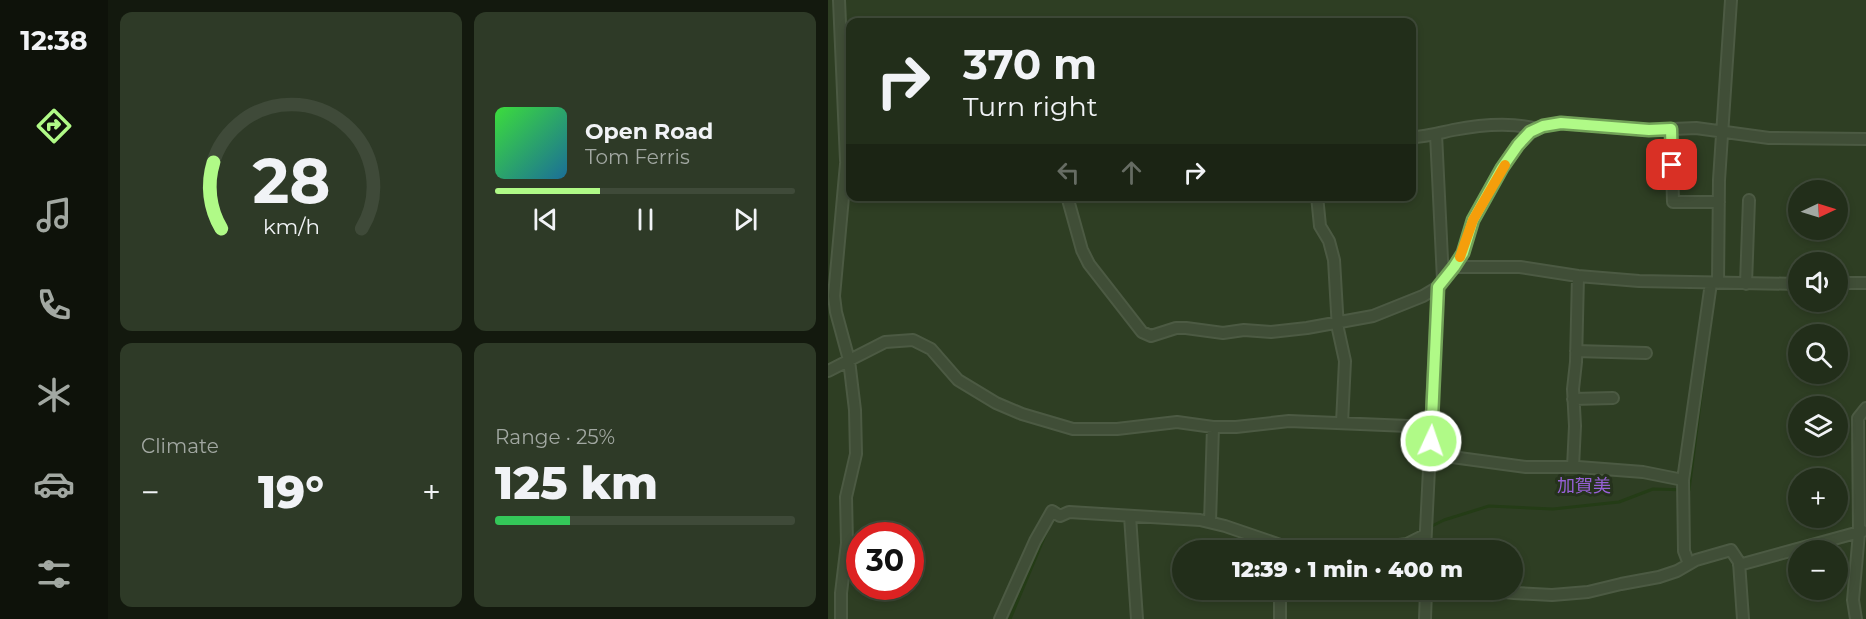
<!DOCTYPE html>
<meta charset="utf-8">
<style>
:root{--surface:#222e1a;--page:#2e3a27;--text:#f1f3f6;--muted:#a2a8a2;--line:#3f4a39;--accent:#b0fa87}
body{margin:0;font-family:Montserrat,"Noto Sans JP",sans-serif;background:var(--page);color:var(--text);height:100vh;display:flex;flex-direction:column;font-size:22px;white-space:nowrap}
*{box-sizing:border-box;margin:0}
p{font-size:20px;color:var(--muted)}
.icon{flex:none;width:33px;height:33px;fill:none;stroke:currentColor;stroke-width:2;stroke-linecap:round;stroke-linejoin:round}
.map{position:relative;flex:1;overflow:hidden}
.details{display:flex;flex-direction:column;gap:12px;padding:12px;background:#13190e;width:720px}
.details>*{flex:none}
.guide{position:absolute;left:18px;top:18px;width:570px;height:183px;border-radius:12px;box-shadow:0 3px 9px #0003,0 0 0 2px var(--line);background:#222e1a;color:var(--text);overflow:hidden}
.needle{width:39px;rotate:86deg}
.buttons{position:absolute;left:960px;top:180px;display:grid;gap:12px}
.buttons a{display:grid;place-items:center;width:60px;height:60px;border-radius:50%;background:var(--surface);box-shadow:0 3px 9px #0003,0 0 0 2px var(--line);font-size:30px}
.speed{position:absolute;left:18px;top:522px;display:flex;gap:12px;font-size:30px;font-weight:700;text-align:center}
.speed>*{display:grid;place-content:center;width:78px;height:78px;border-radius:50%;background:var(--surface);box-shadow:0 3px 9px #0003,0 0 0 2px var(--line);line-height:1}
.speed .limit{border:9px solid #d22;background:#fff;color:#111}
.pin{position:absolute;display:grid;place-items:center;width:51px;height:51px;color:#fff;margin:-26px;border-radius:12px;box-shadow:0 3px 9px #0006}
.me{position:absolute;width:66px;margin:-33px;rotate:3deg;stroke-linejoin:round;filter:drop-shadow(0 0 4px #0008)}
.turn{display:flex;align-items:center;gap:21px;height:126px;padding:0 18px;font-size:27px}
.turn .icon{width:78px;height:78px;stroke-width:2.5}
.turn b{display:block;font-size:42px;line-height:51px}
.lanes{display:flex;align-items:center;height:57px;padding:0 18px;background:#0003;justify-content:center;gap:30px;direction:ltr}
.lanes .off{opacity:.35}
.big{font-size:45px;font-weight:800;line-height:1.1}
.details .tile{flex:1;display:flex;flex-direction:column;justify-content:center;gap:9px;min-width:0;padding:0 21px;border-radius:12px;background:var(--page)}
.details .dial{align-items:center;gap:0}
.dial svg{height:156px;overflow:visible;fill:none;stroke:var(--line);stroke-width:7;stroke-linecap:round;text-anchor:middle}
.dial text{fill:var(--text);stroke:none}
.song{display:flex;align-items:center;gap:18px}
.cover{width:72px;height:72px;border-radius:9px;background:linear-gradient(135deg,hsl(120 70% 55%),hsl(200 70% 35%))}
.played{height:6px;border-radius:3px;background:linear-gradient(90deg,var(--accent) 35%,var(--line) 35%)}
.keys{display:flex;justify-content:space-around;direction:ltr}
.heat{display:flex;justify-content:space-between;align-items:center;font-size:33px;direction:ltr}
.charge{height:9px;border-radius:4px;background:linear-gradient(90deg,#34c759 25%,var(--line) 0)}
.details .tiles{flex:1;display:grid;gap:12px;grid-template-columns:repeat(2,1fr)}
.trip{position:absolute;left:344px;top:540px;width:351px;height:60px;border-radius:30px;background:var(--surface);box-shadow:0 3px 9px #0003,0 0 0 2px var(--line);font-weight:800;line-height:60px;text-align:center}
main{display:flex;flex:1;min-height:0}
.tabs{display:flex;flex-direction:column;width:108px;justify-content:space-around;align-items:center;background:#0e120a;color:var(--muted)}
.tabs .icon{width:42px;height:42px}
.tabs .active{color:var(--accent)}
.tabs b{font-size:27px;color:var(--text)}
.map>svg:first-child{display:block}
.lines{fill:none;stroke-linecap:round;stroke-linejoin:round}
.stream{stroke:#243c16;stroke-width:3}
.minor-casing{stroke:#4c5a43;stroke-width:14}
.minor{stroke:#404e37;stroke-width:10}
.route-casing{stroke:#72a258;stroke-width:15}
.route{stroke:#b0fa87;stroke-width:10}
.slow{stroke:#f59e0b;stroke-width:10}
.labels{text-anchor:middle;dominant-baseline:central;stroke-width:6;stroke-linejoin:round;paint-order:stroke}
.quarter-label{font-size:18px;fill:#9760d7;stroke:#25321c}
</style>
<main>
<nav class="tabs">
<b>12:38</b>
<svg class="icon active" aria-label="directions" viewBox="0 0 24 24"><path d="M12 3l9 9-9 9-9-9zM9 14v-3h6M13 9l2 2-2 2"/></svg>
<svg class="icon" aria-label="music" viewBox="0 0 24 24"><path d="M9 18V5l10-2v13"/><circle cx="6" cy="18" r="3"/><circle cx="16" cy="16" r="3"/></svg>
<svg class="icon" aria-label="phone" viewBox="0 0 24 24"><path d="M5 4h4l2 5-3 2q2 4 5 5l2-3 5 2v4C11 20 4 13 5 4z"/></svg>
<svg class="icon" aria-label="climate" viewBox="0 0 24 24"><path d="M12 3v18M4 7l16 10M4 17L20 7"/></svg>
<svg class="icon" aria-label="car" viewBox="0 0 24 24"><path d="M5 17H2v-5l4-1 3-4h7l3 4 3 1v5h-3M9 17h6M6 11h13"/><circle cx="7" cy="17" r="2"/><circle cx="17" cy="17" r="2"/></svg>
<svg class="icon" aria-label="filters" viewBox="0 0 24 24"><path d="M4 7h16M4 17h16"/><circle cx="9" cy="7" r="2"/><circle cx="15" cy="17" r="2"/></svg>
</nav>
<section class="details">
<div class="tiles">
<div class="tile dial"><svg viewBox="0 0 100 80">
<path d="M14 69A42 42 0 1 1 86 69"/>
<path d="M14 69A42 42 0 0 1 10 35" stroke="#b0fa87"/>
<text x="50" y="56" font-size="32" font-weight="700">28</text>
<text x="50" y="72" font-size="11">km/h</text>
</svg></div>
<div class="tile">
<div class="song"><i class="cover"></i><div><b>Open Road</b><p>Tom Ferris</p></div></div>
<div class="played"></div>
<div class="keys"><svg class="icon" aria-label="previous" viewBox="0 0 24 24"><path d="M18 5L8 12l10 7zM5 5v14"/></svg><svg class="icon" aria-label="pause" viewBox="0 0 24 24"><path d="M8 5v14M16 5v14"/></svg><svg class="icon" aria-label="next" viewBox="0 0 24 24"><path d="M6 5l10 7-10 7zM19 5v14"/></svg></div>
</div>
<div class="tile"><p>Climate</p>
<div class="heat"><a>−</a><b class="big">19°</b><a>+</a></div>
</div>
<div class="tile"><p>Range · 25%</p><b class="big">125 km</b><div class="charge"></div></div>
</div>
</section>
<div class="map">
<svg width="1038" height="619" viewBox="0 0 1038 619">
<rect width="100%" height="100%" fill="#2e3e23"/>
<g class="lines">
<path class="stream" d="M328 512 354 514
M360 514 380 516
M600 528 616 520 661 506 725 509 791 502 825 489 861 490 883 318
M467 544 485 550
M490 550 528 547
M182 619 221 526 233 509H237"/>
<g class="minor-casing">
<path id="minor" d="M11 0 18 161
M843 129 845 202H891
M608 134 615 280
M584 137C598 137 611 133 625 130 651 125 684 122 709 129
M239 196 254 250 261 264 314 332 323 336 348 328H358L395 333 416 330 443 332 479 328 545 316 595 296 610 287 626 267 635 253 645 220 674 168 690 145 702 133 715 126 733 123 821 130 868 128 941 138 1038 139
M489 196 492 226 501 241 506 260 510 329 517 361 514 423
M626 267H692L750 276 811 281 970 284
M890 283 891 180 903 0
M1010 283H1038
M918 284 921 200
M748 351 818 353
M0 371 57 342 85 340 103 349 130 380 168 403 194 414 245 429H289L349 422 385 427H408L461 421 604 427
M745 399 785 398
M602 454 698 467H750L815 472 855 480
M745 467 747 426 745 389 748 362 750 276
M302 516 309 619
M382 522 385 427
M530 550 579 544 597 535
M597 550 610 287
M861 564 856 551 855 480 883 283
M911 565 1035 531
M452 590V619
M660 590 686 593 724 595 760 592 793 584 831 577 849 571 868 560 903 550 911 562 915 619
M13 619V593L19 543 18 497 28 454 27 410 21 360 8 312 6 296 18 164 22 155
M172 619 207 541 224 511 232 516 241 512 372 520 397 526 467 550
M597 619 598 590
M1028 619 1025 600 1031 533 1030 418 1038 408"/>
</g>
<use href="#minor" class="minor"/>
</g>
<g class="lines">
<g class="route-casing">
<path id="route" d="M603 441 610 287 626 267 635 253 645 220 674 168 690 145 702 132 715 126 733 123 821 130 843 129 844 165"/>
</g>
<use href="#route" class="route"/>
<path class="slow" d="M632 257 645 220 677 165"/>
</g>
<g class="labels">
<g class="quarter-label">
<text x="756" y="486">加賀美</text>
</g>
</g>
</svg>
<div class="buttons">
<a><svg class="needle" viewBox="-14 -14 28 28"><path d="M0-13l5 13h-10z" fill="#e53935"/><path d="M0 13l5-13h-10z" fill="#a2a8a2"/></svg></a>
<a><svg class="icon" aria-label="sound" viewBox="0 0 24 24"><path d="M4 9h4l5-4v14l-5-4H4zM17 9q2 3 0 6"/></svg></a>
<a><svg class="icon" aria-label="search" viewBox="0 0 24 24"><circle cx="10" cy="10" r="6"/><path d="M15 15l6 6"/></svg></a>
<a><svg class="icon" aria-label="layers" viewBox="0 0 24 24"><path d="M12 4l9 5-9 5-9-5zM3 14l9 5 9-5"/></svg></a>
<a>+</a>
<a>−</a>
</div>
<div class="speed"><div class="limit">30</div></div>
<div class="pin" style="left:844px;top:165px;background:#d93025"><svg class="icon" aria-label="arrive" viewBox="0 0 24 24"><path d="M6 21V4h12l-3 4 3 4H6"/></svg></div>
<svg class="me" style="left:603px;top:441px" viewBox="-20 -20 40 40"><circle r="17" fill="#b0fa87" stroke="#fff" stroke-width="3"/><path d="M0-11L8 9 0 5-8 9z" fill="#fff"/></svg>
<div class="trip">12:39 · 1 min · 400 m</div>
<div class="guide">
<div class="turn"><svg class="icon" aria-label="right" viewBox="0 0 24 24"><path d="M7 20v-9h11M14 6l5 5-5 5"/></svg><div><b>370 m</b>Turn right</div></div>
<div class="lanes"><svg class="icon off" aria-label="left" viewBox="0 0 24 24"><path d="M17 20v-9H6M10 6l-5 5 5 5"/></svg><svg class="icon off" aria-label="ahead" viewBox="0 0 24 24"><path d="M12 20V5M6 11l6-6 6 6"/></svg><svg class="icon" aria-label="right" viewBox="0 0 24 24"><path d="M7 20v-9h11M14 6l5 5-5 5"/></svg></div>
</div>
</div>
</main>
